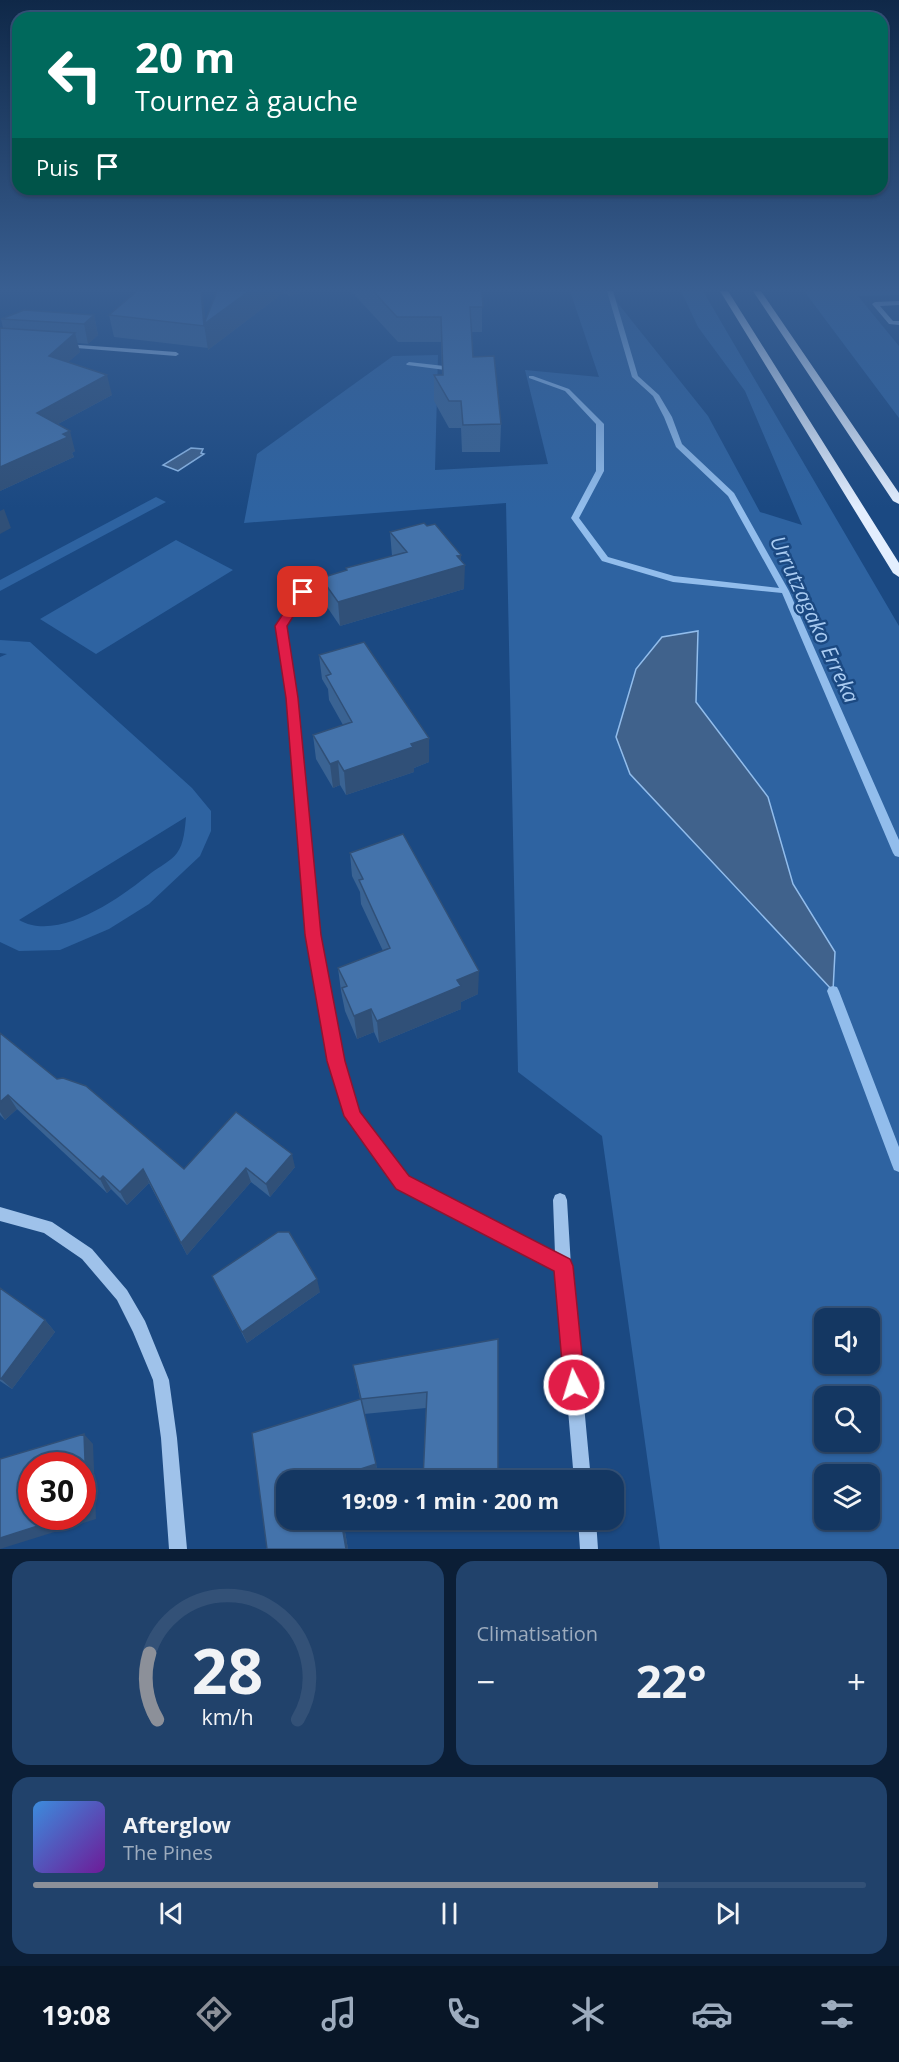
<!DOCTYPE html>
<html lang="fr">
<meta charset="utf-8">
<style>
:root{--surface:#143762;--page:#21426b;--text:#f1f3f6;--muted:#9dacbe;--line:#335177;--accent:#8c9099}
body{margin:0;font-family:"Open Sans",sans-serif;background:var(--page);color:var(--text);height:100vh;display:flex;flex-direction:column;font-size:22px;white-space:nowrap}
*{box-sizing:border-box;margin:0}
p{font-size:20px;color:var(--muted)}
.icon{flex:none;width:33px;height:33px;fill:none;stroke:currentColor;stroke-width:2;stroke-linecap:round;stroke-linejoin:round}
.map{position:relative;height:1549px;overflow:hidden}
.panel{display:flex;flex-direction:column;gap:12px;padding:12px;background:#0b1e36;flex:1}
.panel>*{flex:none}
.guide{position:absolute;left:12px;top:12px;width:876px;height:183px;border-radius:18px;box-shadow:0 2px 4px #0004,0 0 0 2px var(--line);background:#00695c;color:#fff;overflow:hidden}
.buttons{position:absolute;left:814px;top:1308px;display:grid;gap:12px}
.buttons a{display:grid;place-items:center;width:66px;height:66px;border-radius:12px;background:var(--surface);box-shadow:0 2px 4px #0004,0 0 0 2px var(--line);font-size:30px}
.speed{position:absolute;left:18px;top:1452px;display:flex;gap:12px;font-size:30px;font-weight:700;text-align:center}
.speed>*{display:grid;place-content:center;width:78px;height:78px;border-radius:50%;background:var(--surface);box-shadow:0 2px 4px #0004,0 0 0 2px var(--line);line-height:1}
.speed .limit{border:9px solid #d22;background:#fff;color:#111}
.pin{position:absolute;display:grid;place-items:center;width:51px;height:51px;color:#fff;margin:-26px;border-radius:12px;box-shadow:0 3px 9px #0006}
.me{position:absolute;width:66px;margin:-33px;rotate:355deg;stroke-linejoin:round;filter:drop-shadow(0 0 4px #0008)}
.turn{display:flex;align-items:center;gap:21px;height:126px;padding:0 24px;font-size:27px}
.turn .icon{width:78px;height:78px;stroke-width:2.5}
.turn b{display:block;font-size:42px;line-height:51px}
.then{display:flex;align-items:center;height:57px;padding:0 24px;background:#0003;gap:12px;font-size:22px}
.big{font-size:45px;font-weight:700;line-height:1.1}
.panel .tile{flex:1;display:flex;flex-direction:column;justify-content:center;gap:9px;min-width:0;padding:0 21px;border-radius:18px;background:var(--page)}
.panel .dial{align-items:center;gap:0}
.dial svg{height:156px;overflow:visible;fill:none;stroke:var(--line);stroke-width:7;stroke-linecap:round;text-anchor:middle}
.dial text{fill:var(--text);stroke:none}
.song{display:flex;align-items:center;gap:18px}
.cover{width:72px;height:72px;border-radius:9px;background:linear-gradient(135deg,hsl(210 70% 55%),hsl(280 70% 35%))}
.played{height:6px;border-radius:3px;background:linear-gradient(90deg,var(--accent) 75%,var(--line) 75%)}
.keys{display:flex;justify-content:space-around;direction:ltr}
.heat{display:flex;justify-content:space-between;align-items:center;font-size:33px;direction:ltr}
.panel .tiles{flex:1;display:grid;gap:12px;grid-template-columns:1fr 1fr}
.tile:last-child{grid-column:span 2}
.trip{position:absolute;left:276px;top:1470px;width:348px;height:60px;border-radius:18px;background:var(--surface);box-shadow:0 2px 4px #0004,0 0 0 2px var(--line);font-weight:700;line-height:60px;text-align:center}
.dock{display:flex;height:96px;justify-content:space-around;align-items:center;background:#081627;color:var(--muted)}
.dock .icon{width:42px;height:42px}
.dock .selected{color:var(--accent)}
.dock b{font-size:27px;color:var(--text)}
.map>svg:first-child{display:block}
.green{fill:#2e63a1;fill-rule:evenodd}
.water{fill:#40628c;stroke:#92bdec;stroke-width:1.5}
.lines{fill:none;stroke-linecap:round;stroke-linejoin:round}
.stream{fill:#92bdec;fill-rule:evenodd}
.minor{fill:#9fc2ea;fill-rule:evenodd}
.major{fill:#e3eefe;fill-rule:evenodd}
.wall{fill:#3a6393}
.shaded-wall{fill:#305078}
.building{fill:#4473ab;stroke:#305078;stroke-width:1.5}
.route{fill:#e11d48;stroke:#92132f;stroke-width:1.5}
.labels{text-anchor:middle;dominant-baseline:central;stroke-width:5;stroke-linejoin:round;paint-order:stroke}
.water-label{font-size:21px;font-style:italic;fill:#aaccf2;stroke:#1b4982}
</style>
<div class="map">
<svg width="899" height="1549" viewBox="0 0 899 1549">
<rect width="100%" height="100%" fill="#1b4982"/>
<path class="green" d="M570 291H608L708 416 760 512 802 525 745 391 698 327 681 291H703L899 626V1549H660L602 1136 518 1072 506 503 244 523 257 454 393 356 438 355 435 470 548 464 525 370 599 377ZM825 1318H870V1364H825ZM825 1396H870V1442H825ZM825 1474H870V1520H825Z
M804 291H899V295L858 296 899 346V418Z
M156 497 166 502 0 591V580Z
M176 540 233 570 96 654 40 619Z
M0 640 30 642 192 788 211 811V831L200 856 149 904 109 929 60 950 19 951 0 942V657L7 654 0 653ZM186 817C185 828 184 844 177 853 171 861 159 867 151 873 121 897 59 943 19 920Z"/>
<path class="water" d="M191 448 203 449 201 453 204 454 178 471 163 465Z
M698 631 696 702 768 797 793 884 835 952 833 991 630 774 616 737 636 669 662 637Z"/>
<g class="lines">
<path class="stream" d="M607 291H613L638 376 659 395 672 417 682 444 734 493 789 591 899 840V857L895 856 893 853 782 593 673 582 602 561 571 518 596 471V424L565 391 529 378V376H533L569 389 604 424V471L579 518 608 557 674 576 779 588 728 496 676 447 664 417 653 396 632 377Z
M409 362 453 367 456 369 453 371 407 365 406 364Z
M833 986 837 987 839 991 899 1147V1172L894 1170 892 1165 827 991 829 987Z"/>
<path class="minor" d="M899 301V305L880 306 893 321H899V325L889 324 872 304 875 302Z
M66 344 176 352 179 354 176 356 64 347V345Z
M333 576 337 579 336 581 306 595 286 626 297 698 319 935 343 1061 358 1113 407 1178 555 1254 553 1200 555 1195 560 1193 565 1195 567 1200 571 1266 591 1480H574L556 1270 397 1188 345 1116 329 1061 307 935 287 698 276 626 300 591Z
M0 1207 52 1222 92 1249 127 1290 145 1321 169 1380 177 1438 187 1549H169L161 1438 153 1380 133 1332 117 1300 82 1259 44 1233 0 1221Z
M578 1520H596L598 1549H580Z"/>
<path class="major" d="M720 291H728L899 563V577L893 573Z
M753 291H761L899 493V504L893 501Z"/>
</g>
<path class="wall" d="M217 291H304L290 296 283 293 208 350V348L114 337 109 315 205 321Z
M351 291H482V332H471L473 357 501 424 500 452H462L461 428H449L434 401V375H442L441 342H398Z
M94 315 98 335 88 344 77 343 80 352 68 362 112 395 58 424 75 451 72 453 74 457 0 491V328H3L1 319Z
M390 532 461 561 464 589 340 626 323 601 321 578 346 570V568L392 556Z
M319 655 429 738V762L414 768V772L346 795 340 785 333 788 316 759 313 735 343 725 329 700 328 689 322 679Z
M350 853 478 994 461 1002V1009L379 1043 374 1032 357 1039 345 1011 341 991 338 968 383 951 361 904 360 892 352 876Z
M0 1033 57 1079 184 1169 295 1167 270 1197 251 1182 187 1255 149 1183 127 1205 111 1189 107 1193 17 1109 5 1120 0 1115Z
M212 1276 320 1292 247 1343 218 1288Z
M0 1288 45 1320 55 1332 12 1389 0 1381Z
M498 1339V1480H423L426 1408 364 1414 379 1477 368 1480H286V1520H343L348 1549H267L252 1433 360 1399 353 1365Z"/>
<path class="shaded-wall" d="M201 291H202L206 323 249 291H283V293L208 350 204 324Z
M290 291H304L290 296Z
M94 315 98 335 88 344 84 324Z
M75 333 80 352 54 375 49 356Z
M107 375 112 395 43 432 37 413Z
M70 431 75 451 72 453 74 457 0 491V467Z
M4 509 11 528 0 534V511Z
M461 555V566L465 565 464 589 340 626 338 602Z
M429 738V762L414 768V772L346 795 344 771 411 744Z
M338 761 340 785 333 788 330 764Z
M479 971 478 994 461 1002V1009L379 1043 377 1021 457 980Z
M371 1009 374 1032 357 1039 354 1016Z
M8 1095 17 1109 5 1120 0 1112V1102Z
M292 1154 295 1167 270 1197 266 1184Z
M246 1168 251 1182 187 1255 181 1243Z
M143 1169 149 1183 127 1205 120 1192Z
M103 1176 111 1189 107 1193 100 1179Z
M317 1279 320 1292 247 1343 242 1332Z
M45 1320 55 1332 12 1389 1 1379Z
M84 1434 93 1444 96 1519 0 1549V1538L69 1516H82Z
M376 1464 379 1477 368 1480H334L333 1478Z
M341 1520H343L348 1549H346Z"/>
<path class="building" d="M137 291H201L204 326 109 315Z
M217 291H249L204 324Z
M373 291H482L483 307H470L473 357 494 356 501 424 463 425 461 401H449L434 375H443L441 317H397Z
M24 310 94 315 84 324 1 319Z
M0 328 75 333 49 356 107 375 37 413 70 431 63 434 68 437 0 467Z
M424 523 427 526 435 524 461 555 457 556 465 565 338 602 321 578 347 570 346 568 407 552 390 532Z
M364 642 429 738 411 744 413 747 344 771 338 761 330 764 313 735 352 722 326 676 331 674 319 655Z
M403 834 479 971 457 980 461 986 377 1021 371 1009 354 1016 342 988 347 986 338 968 390 948 359 880 363 879 350 853Z
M0 1033 57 1079 63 1078 86 1086 184 1169 236 1112 292 1154 266 1184 246 1168 181 1243 143 1169 120 1192 103 1176 100 1179 8 1095 0 1102Z
M278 1232H289L317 1279 242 1332 212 1276Z
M0 1288 45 1320 1 1379 0 1378Z
M498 1339V1480H423L427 1392 361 1399 353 1365Z
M361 1399 376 1464 333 1478 334 1480H286V1520H341L346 1549H267L252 1433Z
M84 1434 87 1511 82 1512V1466H32V1516H69L0 1538V1459Z"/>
<linearGradient id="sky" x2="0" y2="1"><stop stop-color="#0f2848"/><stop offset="0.57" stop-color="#395f92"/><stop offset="1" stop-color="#395f92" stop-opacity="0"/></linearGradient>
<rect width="899" height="508" fill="url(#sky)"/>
<path class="route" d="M303 589 309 592 287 626 298 698 321 935 345 1061 360 1112 409 1176 570 1259 573 1266 585 1385 582 1393 574 1396 567 1393 564 1385 554 1271 396 1189 344 1116 327 1061 305 935 286 698 275 626 299 590Z"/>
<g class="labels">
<g class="water-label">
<text transform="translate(815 619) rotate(65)">Urrutzagako Erreka</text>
</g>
</g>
</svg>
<div class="buttons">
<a><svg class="icon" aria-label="sound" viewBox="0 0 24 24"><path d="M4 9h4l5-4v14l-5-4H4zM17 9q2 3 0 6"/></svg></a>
<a><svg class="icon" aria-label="search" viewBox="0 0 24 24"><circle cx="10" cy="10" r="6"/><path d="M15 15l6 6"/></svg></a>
<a><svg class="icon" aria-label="layers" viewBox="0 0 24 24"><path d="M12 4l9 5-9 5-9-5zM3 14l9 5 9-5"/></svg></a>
</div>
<div class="speed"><div class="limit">30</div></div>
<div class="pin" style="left:303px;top:592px;background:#d93025"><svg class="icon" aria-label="arrive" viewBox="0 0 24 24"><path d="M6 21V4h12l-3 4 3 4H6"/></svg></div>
<svg class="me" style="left:574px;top:1385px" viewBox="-20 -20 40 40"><circle r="17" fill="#e11d48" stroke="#fff" stroke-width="3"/><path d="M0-11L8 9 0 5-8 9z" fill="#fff"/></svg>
<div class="trip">19:09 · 1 min · 200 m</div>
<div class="guide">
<div class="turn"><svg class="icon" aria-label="left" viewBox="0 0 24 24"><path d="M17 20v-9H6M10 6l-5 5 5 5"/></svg><div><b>20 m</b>Tournez à gauche</div></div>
<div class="then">Puis<svg class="icon" aria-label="arrive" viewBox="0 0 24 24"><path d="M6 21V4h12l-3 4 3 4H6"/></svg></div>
</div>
</div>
<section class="panel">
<div class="tiles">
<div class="tile dial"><svg viewBox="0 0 100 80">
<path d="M14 69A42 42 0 1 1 86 69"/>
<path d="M14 69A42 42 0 0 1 10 35" stroke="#8c9099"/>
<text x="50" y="56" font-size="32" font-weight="700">28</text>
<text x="50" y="72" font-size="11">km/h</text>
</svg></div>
<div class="tile"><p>Climatisation</p>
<div class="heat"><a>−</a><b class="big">22°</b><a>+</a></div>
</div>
<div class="tile">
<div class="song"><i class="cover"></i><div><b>Afterglow</b><p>The Pines</p></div></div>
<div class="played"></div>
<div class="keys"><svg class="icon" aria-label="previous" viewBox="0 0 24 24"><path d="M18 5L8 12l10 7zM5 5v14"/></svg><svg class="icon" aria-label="pause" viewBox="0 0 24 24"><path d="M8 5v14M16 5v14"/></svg><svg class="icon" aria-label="next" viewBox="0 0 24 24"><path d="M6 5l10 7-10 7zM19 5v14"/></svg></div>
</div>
</div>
</section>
<nav class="dock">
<b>19:08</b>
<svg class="icon selected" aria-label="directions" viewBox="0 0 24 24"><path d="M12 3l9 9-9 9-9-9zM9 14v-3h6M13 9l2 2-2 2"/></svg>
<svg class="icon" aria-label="music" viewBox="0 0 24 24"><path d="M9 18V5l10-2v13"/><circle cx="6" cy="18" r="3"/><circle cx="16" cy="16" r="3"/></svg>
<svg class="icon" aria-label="phone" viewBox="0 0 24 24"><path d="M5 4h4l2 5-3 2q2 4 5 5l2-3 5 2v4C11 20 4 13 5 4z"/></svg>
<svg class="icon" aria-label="climate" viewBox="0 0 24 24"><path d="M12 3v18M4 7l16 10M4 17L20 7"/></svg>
<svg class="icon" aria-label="car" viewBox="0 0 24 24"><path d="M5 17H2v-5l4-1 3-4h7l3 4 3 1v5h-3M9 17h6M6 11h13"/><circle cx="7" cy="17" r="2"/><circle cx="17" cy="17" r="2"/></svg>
<svg class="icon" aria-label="filters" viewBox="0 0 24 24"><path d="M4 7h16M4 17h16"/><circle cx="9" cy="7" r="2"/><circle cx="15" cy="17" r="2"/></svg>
</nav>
